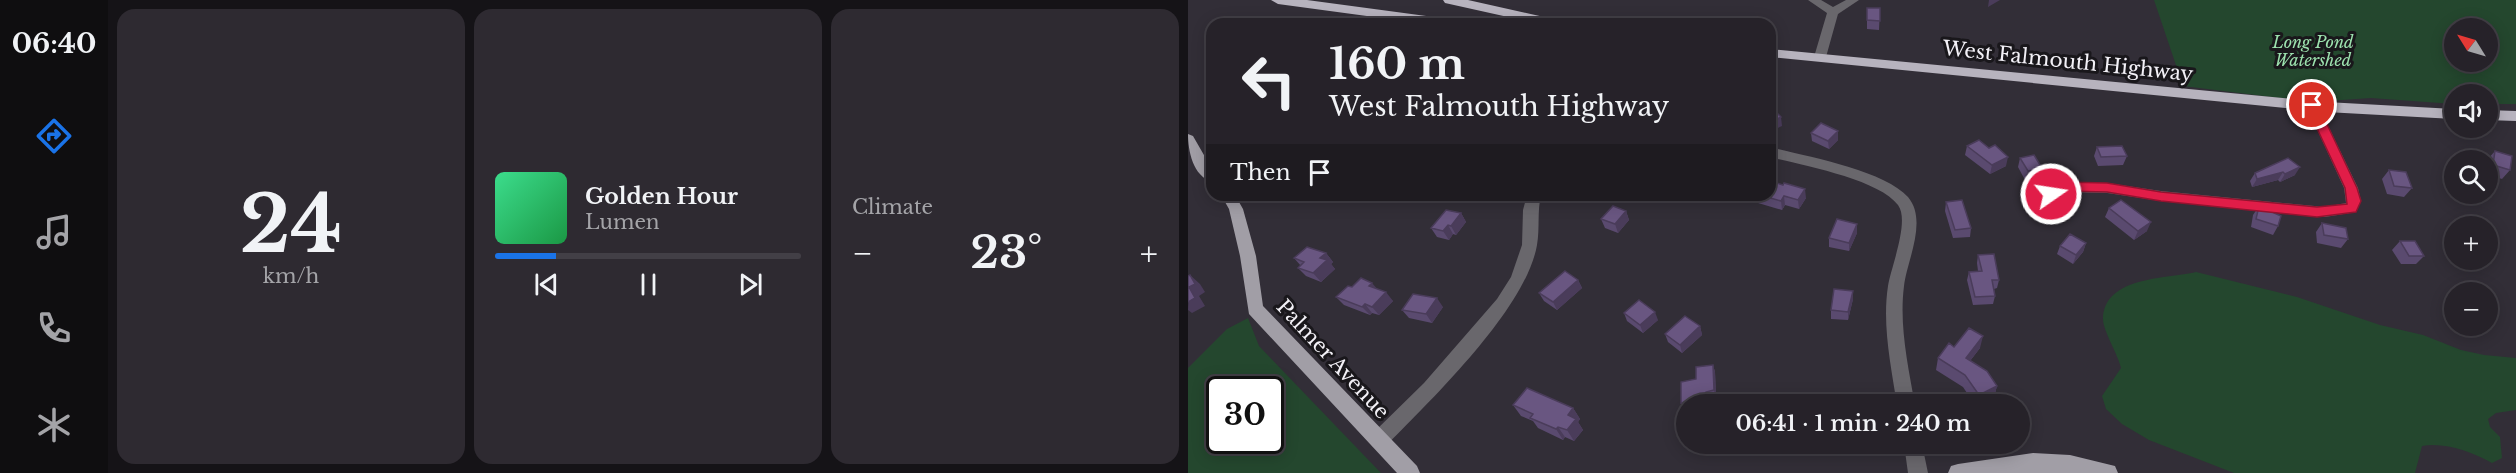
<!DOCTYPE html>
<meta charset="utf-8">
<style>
:root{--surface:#262229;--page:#2e2a31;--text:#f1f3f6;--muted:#a4a4a8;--line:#423f46;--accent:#1a73e8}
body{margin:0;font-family:"Libre Baskerville",serif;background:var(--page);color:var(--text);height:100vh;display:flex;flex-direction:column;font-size:22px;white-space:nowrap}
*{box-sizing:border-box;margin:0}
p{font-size:20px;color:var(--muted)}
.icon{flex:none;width:33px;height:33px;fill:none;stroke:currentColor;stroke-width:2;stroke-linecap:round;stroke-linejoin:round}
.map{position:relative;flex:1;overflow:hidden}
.details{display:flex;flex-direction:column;gap:9px;padding:9px;background:#151317;width:1080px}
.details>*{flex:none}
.top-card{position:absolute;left:18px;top:18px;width:570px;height:183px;border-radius:18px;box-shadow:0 3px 15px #0003,0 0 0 2px var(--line);background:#262229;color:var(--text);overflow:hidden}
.needle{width:39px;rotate:307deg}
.controls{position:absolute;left:1256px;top:18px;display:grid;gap:12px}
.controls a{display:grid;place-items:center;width:54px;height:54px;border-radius:50%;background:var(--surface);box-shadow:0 3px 15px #0003,0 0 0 2px var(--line);font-size:30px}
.speed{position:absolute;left:18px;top:376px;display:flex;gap:12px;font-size:30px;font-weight:700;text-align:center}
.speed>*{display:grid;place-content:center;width:78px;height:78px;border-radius:50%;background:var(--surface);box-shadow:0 3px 15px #0003,0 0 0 2px var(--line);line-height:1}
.speed .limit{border:3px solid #111;border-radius:9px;background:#fff;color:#111}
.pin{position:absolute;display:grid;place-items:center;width:51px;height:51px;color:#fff;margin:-26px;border:3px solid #fff;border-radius:50%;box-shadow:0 2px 6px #0007}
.me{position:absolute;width:66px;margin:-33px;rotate:77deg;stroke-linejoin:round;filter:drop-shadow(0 0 4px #0008)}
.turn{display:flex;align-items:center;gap:21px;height:126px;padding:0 24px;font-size:27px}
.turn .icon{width:78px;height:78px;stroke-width:2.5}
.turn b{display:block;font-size:42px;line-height:51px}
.then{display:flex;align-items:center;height:57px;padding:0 24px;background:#0003;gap:12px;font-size:22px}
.big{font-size:45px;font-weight:600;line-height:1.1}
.details .widget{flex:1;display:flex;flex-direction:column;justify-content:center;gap:9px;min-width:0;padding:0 21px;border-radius:18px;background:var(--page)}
.details .dial{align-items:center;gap:0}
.dial b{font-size:78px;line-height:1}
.song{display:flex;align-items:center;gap:18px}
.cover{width:72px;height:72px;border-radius:9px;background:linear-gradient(135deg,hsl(150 70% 55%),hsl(140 70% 35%))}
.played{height:6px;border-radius:3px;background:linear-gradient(90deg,var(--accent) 20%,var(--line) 20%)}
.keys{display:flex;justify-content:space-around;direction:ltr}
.heat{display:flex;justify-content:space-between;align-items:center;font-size:33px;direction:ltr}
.details .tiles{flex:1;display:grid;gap:9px;grid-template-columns:repeat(3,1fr)}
.trip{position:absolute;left:488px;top:394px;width:354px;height:60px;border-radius:30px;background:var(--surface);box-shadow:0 3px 15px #0003,0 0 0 2px var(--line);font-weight:600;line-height:60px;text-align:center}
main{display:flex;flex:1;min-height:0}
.tab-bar{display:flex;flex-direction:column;width:108px;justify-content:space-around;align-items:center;background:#0f0e10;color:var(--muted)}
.tab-bar .icon{width:42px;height:42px}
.tab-bar .active{color:var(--accent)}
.tab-bar b{font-size:27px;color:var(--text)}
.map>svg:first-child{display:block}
.green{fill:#24472e;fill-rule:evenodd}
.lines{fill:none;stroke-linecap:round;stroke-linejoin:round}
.minor{fill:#69676c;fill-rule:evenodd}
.major{fill:#a19ea6;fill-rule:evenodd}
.highway{fill:#b7b3be;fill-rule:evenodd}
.wall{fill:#5a4a6f}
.shaded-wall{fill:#4a3c5a}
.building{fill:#695681;stroke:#4a3c5a;stroke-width:1.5}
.route{fill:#e11d48;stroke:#92132f;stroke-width:1.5}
.labels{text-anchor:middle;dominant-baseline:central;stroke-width:6;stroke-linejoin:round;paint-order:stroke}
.far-park-label{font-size:16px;font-style:italic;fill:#9de3af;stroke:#19171b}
.street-label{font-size:20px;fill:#f3f1f7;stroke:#19171b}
</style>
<main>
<nav class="tab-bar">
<b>06:40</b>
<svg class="icon active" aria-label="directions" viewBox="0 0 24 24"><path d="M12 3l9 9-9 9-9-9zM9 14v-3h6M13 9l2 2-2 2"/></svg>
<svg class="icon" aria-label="music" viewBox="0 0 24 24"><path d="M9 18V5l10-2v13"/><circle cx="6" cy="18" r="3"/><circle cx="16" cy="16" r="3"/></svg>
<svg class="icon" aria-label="phone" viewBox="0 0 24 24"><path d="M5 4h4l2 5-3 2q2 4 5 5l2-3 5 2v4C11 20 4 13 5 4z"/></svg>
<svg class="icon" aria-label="climate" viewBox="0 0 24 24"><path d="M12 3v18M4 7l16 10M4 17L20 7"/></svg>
</nav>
<section class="details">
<div class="tiles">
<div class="widget dial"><b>24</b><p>km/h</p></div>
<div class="widget">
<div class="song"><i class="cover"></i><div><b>Golden Hour</b><p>Lumen</p></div></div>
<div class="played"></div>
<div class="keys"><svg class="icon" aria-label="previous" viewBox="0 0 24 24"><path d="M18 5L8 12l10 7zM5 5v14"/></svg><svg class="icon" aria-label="pause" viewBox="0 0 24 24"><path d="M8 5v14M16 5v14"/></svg><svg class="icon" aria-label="next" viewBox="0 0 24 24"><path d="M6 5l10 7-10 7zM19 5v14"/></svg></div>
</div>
<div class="widget"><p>Climate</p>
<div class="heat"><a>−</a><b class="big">23°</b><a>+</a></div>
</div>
</div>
</section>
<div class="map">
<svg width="1328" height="473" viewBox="0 0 1328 473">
<rect width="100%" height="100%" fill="#322e37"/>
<path class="green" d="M966 0H1328V104H1299V94H1266V104L1183 98 1124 102 995 86ZM1266 28H1299V62H1266Z
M1008 272 1109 297 1192 325 1235 335 1273 350 1296 355 1328 358V410L1308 413 1300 419 1302 427 1312 437 1314 458 1304 463C1284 452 1258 442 1234 446L1227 473H1046L961 440 934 424 918 409 914 396 933 368C930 354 915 331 915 319 916 276 979 279 1008 272Z
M60 318 71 346 193 473H0V368L39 329ZM32 390H82V441H32Z"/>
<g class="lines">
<path class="minor" d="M620 0H633L645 7 658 0H671L650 14 638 57 632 61 626 57 639 13Z
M1124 101 1130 105 1170 188 1173 201 1168 212 1137 217 973 201 919 193 877 192 870 196V220L868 224H858L856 220V194L858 190 874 182 919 183 973 191 1137 207 1158 203 1156 188 1118 105Z
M582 147C617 156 696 170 720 197 740 221 719 260 716 286 711 325 720 366 727 405H709C703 366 694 325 700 286 703 267 722 221 710 205 691 179 613 165 582 157Z
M339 195H353C349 212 352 228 349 245 338 309 243 400 198 446L191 449 184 446 182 440 184 434 236 383 309 299 323 277 334 245 335 210Z
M716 444H734L740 473H720Z"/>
<path class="major" d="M0 134 5 136 24 169V182C5 176 0 151 0 134Z
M33 195H47L55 209 68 256 75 306 229 466 232 473H209L61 314 52 256 41 209Z
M845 453 882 455 927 466 930 473H760L763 466 770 464Z"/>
<path class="highway" d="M83 0H119L268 20 275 24H238L90 4Z
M255 0H280L374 21 376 24H351L257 3Z
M582 49 1138 102 1266 109V119L1138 112 582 57Z
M1299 110 1328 111V121L1299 120Z"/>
</g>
<path class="wall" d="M679 8H692L691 30 679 29Z
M650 131V140L641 149 624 141 623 133Z
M779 146 818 166 802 174 777 155Z
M909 147 939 156 935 165 910 166 906 156Z
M1307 151 1322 170 1314 179 1299 174V160Z
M832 158 852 177 837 180 830 167Z
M1100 158 1107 175 1092 182 1090 180 1064 187 1062 181 1067 173Z
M1201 170 1224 188 1216 197 1199 194 1194 179Z
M543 195H582L618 198 611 209 597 205 594 210Z
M758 202 783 228 782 237 765 238 757 211Z
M1071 206 1090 226 1085 235 1063 227 1065 215Z
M921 208 959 231 946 240 917 217Z
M438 211 441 220 430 233 417 228 413 219Z
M273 213 278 222 268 235 265 234 261 240 249 237 243 228Z
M1134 223 1160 239 1153 248 1129 243 1128 232Z
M669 224V233L661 251 641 247V238Z
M1212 241 1236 256 1228 264H1213L1204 250Z
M898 243 895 252 885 264 869 254 872 246Z
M138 253 145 262 143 264 147 269 133 282 118 276 110 268 113 266 106 258Z
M790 255 811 280 809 288 806 289 807 296 805 304 785 305 779 280 781 272 790 271 789 263Z
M390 280 394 288 369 310 356 301 351 293Z
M164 287 189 289 205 301 191 315 184 313 182 315 156 305 148 297Z
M665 299 660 320 643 319V310Z
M255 307 244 323 221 318 214 310Z
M436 313 470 320 455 333 439 321Z
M512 326 514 335 494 353 480 342 477 334Z
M766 347 792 348 782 361 809 386 806 397 790 405H787L775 387 748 370 750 358Z
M525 365 527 372 528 398 520 399 521 405H498V411H496L493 403 508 379Z
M325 405 385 408 392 419 390 422 395 430 386 441 377 437 375 440 350 428 345 421 333 416Z"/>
<path class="shaded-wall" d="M801 0H812L800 7Z
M593 117 594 126 583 131 582 122Z
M650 131V140L641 149 640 141Z
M820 157 818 166 802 174 804 165Z
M1112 167 1107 175 1092 182 1097 174Z
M854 168 852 177 837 180 840 171Z
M1095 172 1090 180 1064 187 1069 179Z
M617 189 618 198 611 209 610 200Z
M596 196 597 205 594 210 593 201Z
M438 211 441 220 430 233 427 224Z
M273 213 278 222 268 235 263 226Z
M963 222 959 231 946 240 950 231Z
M669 224V233L661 251V243Z
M260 225 265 234 261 240 255 231Z
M898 243 895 252 885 264 888 255Z
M138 253 145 262 143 264 147 269 133 282 125 273 132 258Z
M2 275 12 284 17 292 11 296 17 306 4 313 0 310Z
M390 280 394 288 369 310 365 302Z
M184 283 191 291 181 286Z
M665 291V299L660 320V312Z
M198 292 205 301 191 315 184 307Z
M249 298 255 307 244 323 238 314Z
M177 304 184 313 182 315 174 307Z
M467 312 470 320 455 333 452 325Z
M512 326 514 335 494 353 492 345Z
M795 336 792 348 775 370 778 358Z
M525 365 527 372 528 398 526 390Z
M809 386 806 397 790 405H788L791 395Z
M385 408 392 419 390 422 395 430 386 441 379 430 380 415Z
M370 427 377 437 375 440 368 429Z"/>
<path class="building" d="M679 8H692V21L679 20Z
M24 56V67L17 60Z
M582 106 593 117 582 122Z
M633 123 650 131 640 141 623 133Z
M791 140 801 148 807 145 820 157 804 165 779 146Z
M934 146 939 156 913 157 909 147Z
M1307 151 1324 156 1322 170 1305 165Z
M846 155 854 168 840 171 832 158Z
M1100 158 1112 167 1097 174 1095 172 1069 179 1067 173Z
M1201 170 1218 172 1224 188 1206 186Z
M582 181 595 185 596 183 617 189 610 200 596 196 593 201 572 195H582Z
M774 200 783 228 767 230 758 202Z
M933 200 963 222 950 231 921 208Z
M425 206 438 211 427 224 413 219Z
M1071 206 1093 216 1090 226 1068 219Z
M258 210 273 213 263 226 260 225 255 231 243 228Z
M649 219 669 224 661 243 641 238Z
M1134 223 1158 228 1160 239 1136 235Z
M882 234 898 243 888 255 872 246Z
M1212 241H1227L1236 256H1221Z
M119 247 138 253 132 258 139 260 125 273 110 268 116 262 106 258Z
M806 254 811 280H804L807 296 787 297 781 272 794 271 790 255Z
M377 271 390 280 365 302 351 293Z
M2 275 7 284 1 287 7 298 0 302V276Z
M173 278 184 283 181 286 198 292 184 307 177 304 174 307 148 297 160 286 164 287Z
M646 289 665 291 660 312 643 310Z
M225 294 249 298 238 314 214 310Z
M451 300 467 312 452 325 436 313Z
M497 316 512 326 492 345 477 334Z
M781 328 795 336 778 358 799 371 809 386 791 395 777 375 750 358 761 343 766 347Z
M525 365 526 390 518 392V399L493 403V382L508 379V367Z
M339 388 385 408 380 415 388 419 379 430 370 427 368 429 342 418 345 414 325 405Z"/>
<path class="route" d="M1124 102 1130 105 1169 188 1173 201 1168 212 1129 217 973 201 919 192 877 191 863 198 857 194 874 182 919 183 973 192 1129 207 1159 204 1157 188 1118 105Z"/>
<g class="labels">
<g class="far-park-label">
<text x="1125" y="42">Long Pond<tspan x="1125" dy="18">Watershed</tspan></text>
</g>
<g class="street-label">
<text transform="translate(880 61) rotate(6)">West Falmouth Highway</text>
<text transform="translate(145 359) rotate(47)">Palmer Avenue</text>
</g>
</g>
</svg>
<div class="controls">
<a><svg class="needle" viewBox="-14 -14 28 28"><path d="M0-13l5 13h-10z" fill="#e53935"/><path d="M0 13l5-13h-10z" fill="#a4a4a8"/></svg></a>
<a><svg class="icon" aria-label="sound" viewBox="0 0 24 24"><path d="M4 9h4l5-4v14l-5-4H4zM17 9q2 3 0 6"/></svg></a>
<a><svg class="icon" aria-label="search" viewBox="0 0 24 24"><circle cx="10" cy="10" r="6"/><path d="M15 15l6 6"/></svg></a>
<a>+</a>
<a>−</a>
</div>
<div class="speed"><div class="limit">30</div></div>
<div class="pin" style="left:1124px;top:105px;background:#d93025"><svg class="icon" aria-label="arrive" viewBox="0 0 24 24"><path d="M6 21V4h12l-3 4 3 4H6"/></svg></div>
<svg class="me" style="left:863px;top:194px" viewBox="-20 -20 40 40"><circle r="17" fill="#e11d48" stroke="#fff" stroke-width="3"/><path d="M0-11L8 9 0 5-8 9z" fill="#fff"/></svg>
<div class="trip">06:41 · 1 min · 240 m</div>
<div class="top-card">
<div class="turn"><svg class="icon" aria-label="left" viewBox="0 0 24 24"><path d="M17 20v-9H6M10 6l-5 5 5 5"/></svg><div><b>160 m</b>West Falmouth Highway</div></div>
<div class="then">Then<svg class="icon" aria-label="arrive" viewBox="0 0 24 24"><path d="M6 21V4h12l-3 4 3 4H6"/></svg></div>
</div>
</div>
</main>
